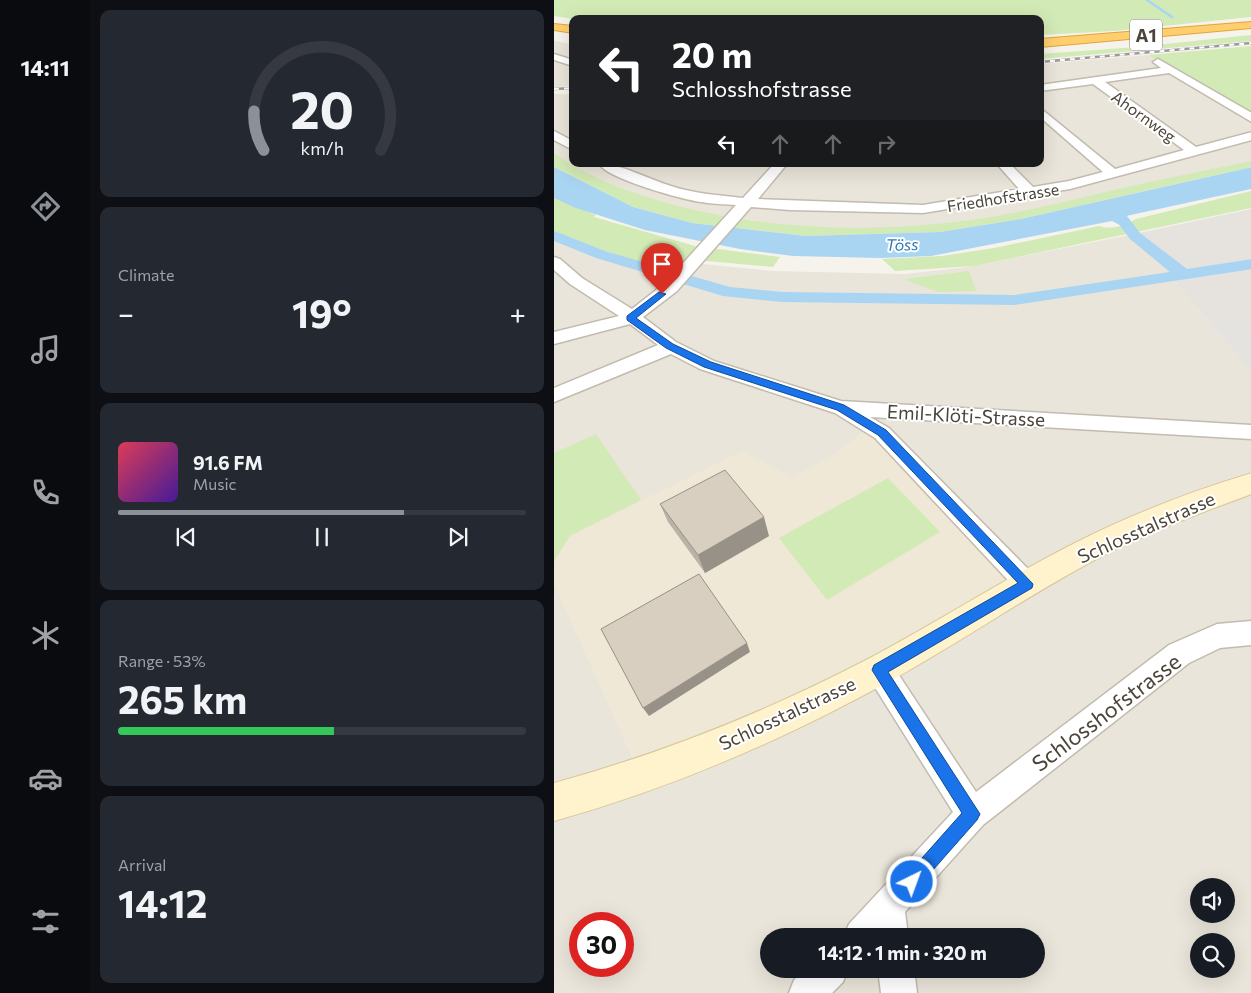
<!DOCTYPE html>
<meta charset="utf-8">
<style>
:root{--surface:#171b24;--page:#242831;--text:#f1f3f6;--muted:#9ea1a6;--line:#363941;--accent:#8c9099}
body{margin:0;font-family:Commissioner,sans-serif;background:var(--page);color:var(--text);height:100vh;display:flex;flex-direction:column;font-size:19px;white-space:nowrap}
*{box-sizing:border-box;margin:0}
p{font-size:16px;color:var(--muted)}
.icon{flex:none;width:28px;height:28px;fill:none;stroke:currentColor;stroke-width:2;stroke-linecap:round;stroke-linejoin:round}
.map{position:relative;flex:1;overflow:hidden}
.sheet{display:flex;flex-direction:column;gap:10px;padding:10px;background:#0d0f14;width:464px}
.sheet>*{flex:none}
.hud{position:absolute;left:15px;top:15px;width:475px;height:152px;border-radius:10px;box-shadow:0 5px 20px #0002;background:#202124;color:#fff;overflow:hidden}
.tools{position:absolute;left:636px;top:878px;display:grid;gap:10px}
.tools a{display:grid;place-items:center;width:45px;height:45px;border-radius:50%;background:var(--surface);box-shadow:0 5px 20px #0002;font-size:25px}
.speed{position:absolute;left:15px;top:912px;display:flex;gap:10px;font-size:25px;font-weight:700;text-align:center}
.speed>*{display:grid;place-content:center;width:65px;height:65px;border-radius:50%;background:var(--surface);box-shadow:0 5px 20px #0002;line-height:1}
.speed .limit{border:8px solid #d22;background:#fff;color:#111}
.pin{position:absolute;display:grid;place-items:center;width:42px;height:42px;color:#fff;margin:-51px -21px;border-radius:50% 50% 50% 0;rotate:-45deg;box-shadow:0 0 5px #0007}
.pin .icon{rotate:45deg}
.me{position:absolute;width:55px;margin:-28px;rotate:42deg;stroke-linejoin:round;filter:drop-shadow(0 0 4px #0008)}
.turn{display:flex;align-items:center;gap:18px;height:105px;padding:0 20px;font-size:22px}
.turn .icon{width:65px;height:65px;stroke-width:2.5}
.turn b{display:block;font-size:35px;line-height:42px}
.lanes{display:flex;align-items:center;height:48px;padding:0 20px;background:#0003;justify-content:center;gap:25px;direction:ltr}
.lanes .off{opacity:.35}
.big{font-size:38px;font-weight:700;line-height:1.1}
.sheet .card{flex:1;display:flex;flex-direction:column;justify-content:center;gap:8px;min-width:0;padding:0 18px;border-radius:10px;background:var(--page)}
.sheet .dial{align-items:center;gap:0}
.dial svg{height:130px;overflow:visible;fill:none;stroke:var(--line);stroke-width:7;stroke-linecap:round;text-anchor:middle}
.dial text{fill:var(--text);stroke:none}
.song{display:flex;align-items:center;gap:15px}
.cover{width:60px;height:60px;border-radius:8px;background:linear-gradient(135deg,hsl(350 70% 55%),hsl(260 70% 35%))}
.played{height:5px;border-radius:2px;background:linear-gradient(90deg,var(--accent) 70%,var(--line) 70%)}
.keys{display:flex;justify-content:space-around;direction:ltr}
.heat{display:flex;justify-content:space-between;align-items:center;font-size:28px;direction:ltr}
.charge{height:8px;border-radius:4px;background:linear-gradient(90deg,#34c759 53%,var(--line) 0)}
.trip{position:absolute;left:206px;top:928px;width:285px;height:50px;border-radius:25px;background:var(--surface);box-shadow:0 5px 20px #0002;font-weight:700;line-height:50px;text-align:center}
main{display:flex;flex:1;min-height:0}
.menu{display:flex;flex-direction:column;width:90px;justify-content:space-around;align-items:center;background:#090b0e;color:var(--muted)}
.menu .icon{width:35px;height:35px}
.menu .active{color:var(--accent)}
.menu b{font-size:22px;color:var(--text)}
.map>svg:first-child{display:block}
.residential{fill:#eae5da;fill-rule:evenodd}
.industrial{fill:#e6e2dd}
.education{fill:#efe8d6}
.green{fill:#d2eab5}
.parking{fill:#e5e3e0}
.water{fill:#a9d4f2}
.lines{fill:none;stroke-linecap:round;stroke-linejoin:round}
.stream{stroke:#a9d4f2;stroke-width:2.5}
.canal{fill:#a9d4f2;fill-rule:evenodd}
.street-casing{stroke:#c2bbae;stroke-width:3}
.secondary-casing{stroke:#d6c79b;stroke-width:2}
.highway-casing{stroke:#e0a43c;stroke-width:2}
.street{fill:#fff;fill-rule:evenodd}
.secondary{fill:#fff3cd;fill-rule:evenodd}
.highway{fill:#ffcf6e;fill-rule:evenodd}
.rail-casing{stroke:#9a9a9a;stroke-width:2.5}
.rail{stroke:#fff;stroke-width:2;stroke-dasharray:5;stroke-linecap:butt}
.wall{fill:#bab2a6}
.shaded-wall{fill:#979187}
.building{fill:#d8cfc1;stroke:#979187}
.route{fill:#1a73e8;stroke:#114b97}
.labels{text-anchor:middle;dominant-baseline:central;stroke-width:4;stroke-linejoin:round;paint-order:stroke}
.far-street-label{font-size:16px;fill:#4b4439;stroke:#fff}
.far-water-label{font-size:16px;font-style:italic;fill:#2e7ab2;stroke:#fff}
.shield{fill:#fff;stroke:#817c74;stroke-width:1}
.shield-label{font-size:18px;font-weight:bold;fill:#4b4439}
.street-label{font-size:19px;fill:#4b4439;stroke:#fff}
.near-street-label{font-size:22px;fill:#4b4439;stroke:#fff}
</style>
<main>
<nav class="menu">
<b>14:11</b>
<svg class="icon active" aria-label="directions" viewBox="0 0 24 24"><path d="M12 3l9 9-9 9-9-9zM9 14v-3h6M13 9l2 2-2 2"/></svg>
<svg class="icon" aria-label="music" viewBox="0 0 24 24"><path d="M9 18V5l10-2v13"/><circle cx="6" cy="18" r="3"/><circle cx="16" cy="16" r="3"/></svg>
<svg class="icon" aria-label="phone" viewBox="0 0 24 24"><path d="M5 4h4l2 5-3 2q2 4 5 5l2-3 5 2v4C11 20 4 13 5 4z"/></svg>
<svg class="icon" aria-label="climate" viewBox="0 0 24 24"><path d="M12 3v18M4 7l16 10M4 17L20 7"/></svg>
<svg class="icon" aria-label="car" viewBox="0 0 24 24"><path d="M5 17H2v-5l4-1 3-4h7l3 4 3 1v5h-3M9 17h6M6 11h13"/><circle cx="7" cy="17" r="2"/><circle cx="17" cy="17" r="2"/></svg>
<svg class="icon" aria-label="filters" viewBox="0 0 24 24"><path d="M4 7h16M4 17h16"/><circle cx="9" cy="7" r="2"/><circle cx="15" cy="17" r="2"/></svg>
</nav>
<section class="sheet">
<div class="card dial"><svg viewBox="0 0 100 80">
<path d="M14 69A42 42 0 1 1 86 69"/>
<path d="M14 69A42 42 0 0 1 8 45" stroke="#8c9099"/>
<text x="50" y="56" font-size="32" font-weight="700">20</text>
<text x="50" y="72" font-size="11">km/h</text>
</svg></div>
<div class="card"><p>Climate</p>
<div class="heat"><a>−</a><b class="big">19°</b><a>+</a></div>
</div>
<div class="card">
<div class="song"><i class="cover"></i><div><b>91.6 FM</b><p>Music</p></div></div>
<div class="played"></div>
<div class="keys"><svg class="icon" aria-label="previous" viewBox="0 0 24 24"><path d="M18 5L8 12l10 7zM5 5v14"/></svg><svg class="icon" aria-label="pause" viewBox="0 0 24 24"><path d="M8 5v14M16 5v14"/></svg><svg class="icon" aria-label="next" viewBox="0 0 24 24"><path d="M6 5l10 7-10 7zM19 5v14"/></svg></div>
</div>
<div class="card"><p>Range · 53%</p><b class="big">265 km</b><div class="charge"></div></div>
<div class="card"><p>Arrival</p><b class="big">14:12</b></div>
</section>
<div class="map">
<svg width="698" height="993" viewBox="0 0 698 993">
<rect width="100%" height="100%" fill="#f6f3ec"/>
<path class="residential" d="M0 41 19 44V86L0 87Z
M594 55 697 119V167L386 232 138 223 0 167V94H19V164H486V64Z
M580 234 697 370V993H0V239L46 258 114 280 138 263 219 271 351 274 414 267ZM645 886H672V914H645ZM26 924H69V966H26ZM215 936H482V969H215ZM645 941H672V969H645Z"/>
<path class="industrial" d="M697 209V370L580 234Z"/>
<path class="education" d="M317 426 473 584 86 775 0 584 1 557 16 536 188 451 238 477 275 458Z"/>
<path class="green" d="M0 0H697L698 17 560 31 486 35V19H19L0 16Z
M698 35 697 41 486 59V54L583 47Z
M697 46V119L594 55Z
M0 153C38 180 80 194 124 206 220 231 325 233 424 219 471 212 518 200 564 189 609 179 653 170 698 161L697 167 467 219 386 232 252 236 138 223 79 207 0 167Z
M697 191V208L420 266 341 271 328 259 388 256 440 248 545 226C557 230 571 226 582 219Z
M0 198 42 215 40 217 141 246 226 257 219 267 131 259 118 272 60 254 0 232Z
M415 271 422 291 384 292 350 279Z
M42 434 87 500 16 536 0 561V453Z
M334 478 386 532 273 600 225 538Z"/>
<path class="parking" d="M679 321 687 330 697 329V370L658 325Z"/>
<path class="water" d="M0 167 79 207 138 223 252 236 386 232 467 219 698 167 697 189 572 216 574 224 568 226 558 221 377 256 327 258 239 256 186 249 91 230 22 208 0 198Z"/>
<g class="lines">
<path class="stream" d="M593 0 618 17"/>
<path class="canal" d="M561 206 566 207 586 233 633 269 698 259V269L461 305 228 302 169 296 42 258 0 241V231L54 252 176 287 228 292 461 295 616 272 576 239 554 210Z"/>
<g class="street-casing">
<path id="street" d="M0 54 19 60V66L0 60Z
M604 59 698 113V122L615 73 551 82 642 147 698 132V140L516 189 369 213 236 210 197 207 123 291 89 317 122 342 160 361 287 401 698 425V439L316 417 335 428 482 577 485 584 482 591 473 595 464 591 321 438 281 413 146 369 117 354 0 402V388L104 345 76 324 0 344V332L65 316 16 284 0 270V257L6 259 28 278 78 309 111 283 182 205C170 204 158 204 147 202 127 199 54 179 45 164 69 164 93 179 117 186 141 194 165 195 189 198L220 164H233L204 199 369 205 465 189 443 164H456L479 187 515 181 549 172 486 117V108L561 169 630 150 539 84 486 91V85L607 68 599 62Z
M0 131 19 141V150L0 140Z
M698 621V645L666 648 635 663 429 825 351 912 354 936H290L295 924 399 812 315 678 311 669 315 660 325 656 335 660 422 792 615 645 663 624Z
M251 969H294L289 982 278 993H235L240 980Z
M324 969H360L363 993H327Z"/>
</g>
<g class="secondary-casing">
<path id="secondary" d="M698 473V494C643 514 588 535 537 562 468 599 404 644 336 681 229 740 118 788 0 821V783C109 753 214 711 314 659 382 623 447 581 515 546 573 516 635 492 698 473Z"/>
</g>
<g class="highway-casing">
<path id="highway" d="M698 22V28L486 47V39Z
M0 24 19 26V33L0 30Z"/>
</g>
<use href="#street" class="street"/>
<use href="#secondary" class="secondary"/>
<use href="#highway" class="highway"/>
<g class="rail-casing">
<path id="rail" d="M486 62 698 43
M0 89 19 88"/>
</g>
<use href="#rail" class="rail"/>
</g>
<path class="wall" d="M106 504 215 536 151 573 114 522Z"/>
<path class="shaded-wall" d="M210 517 215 536 151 573 144 555Z
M193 643 196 652 95 716 89 708Z"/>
<path class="building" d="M171 470 210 517 144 555 106 504Z
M145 574 193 643 89 708 47 629Z"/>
<path class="route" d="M105 292 112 294 82 318 119 344 157 362 290 405 332 430 479 584 478 588 334 672 426 814 423 820 364 887 358 890 352 887 349 882 352 876 408 813 318 670 320 665 464 583 324 435 283 410 150 367 112 348 73 320V316Z"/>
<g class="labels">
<g class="far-street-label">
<text transform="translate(590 116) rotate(36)">Ahornweg</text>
<text transform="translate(449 197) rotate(-9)">Friedhofstrasse</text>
</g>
<g class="far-water-label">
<text transform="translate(348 244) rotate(-1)">Töss</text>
</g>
<rect class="shield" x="576" y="19.5" width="32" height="31" rx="4"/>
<g class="shield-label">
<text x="592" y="35">A1</text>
</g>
<g class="street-label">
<text transform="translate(412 415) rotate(3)">Emil-Klöti-Strasse</text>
<text transform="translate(592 527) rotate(-24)">Schlosstalstrasse</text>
<text transform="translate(233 713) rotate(-25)">Schlosstalstrasse</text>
</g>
<g class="near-street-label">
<text transform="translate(552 712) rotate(-37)">Schlosshofstrasse</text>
</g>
</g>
</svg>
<div class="tools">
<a><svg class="icon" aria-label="sound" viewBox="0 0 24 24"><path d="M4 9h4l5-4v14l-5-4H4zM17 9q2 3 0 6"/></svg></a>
<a><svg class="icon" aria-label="search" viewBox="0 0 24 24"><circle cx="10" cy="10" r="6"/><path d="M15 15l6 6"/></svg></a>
</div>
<div class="speed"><div class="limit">30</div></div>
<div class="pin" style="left:108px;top:294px;background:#d93025"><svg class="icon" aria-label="arrive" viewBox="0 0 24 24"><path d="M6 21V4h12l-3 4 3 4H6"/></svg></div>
<svg class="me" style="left:358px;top:882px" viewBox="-20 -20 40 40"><circle r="17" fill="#1a73e8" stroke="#fff" stroke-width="3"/><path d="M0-11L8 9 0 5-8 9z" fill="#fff"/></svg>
<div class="trip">14:12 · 1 min · 320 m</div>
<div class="hud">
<div class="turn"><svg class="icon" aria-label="left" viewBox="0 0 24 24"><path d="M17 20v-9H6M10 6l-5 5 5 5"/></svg><div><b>20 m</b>Schlosshofstrasse</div></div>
<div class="lanes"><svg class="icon" aria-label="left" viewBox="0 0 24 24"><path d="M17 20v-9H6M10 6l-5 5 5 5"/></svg><svg class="icon off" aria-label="ahead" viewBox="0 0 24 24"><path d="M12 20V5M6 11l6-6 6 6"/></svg><svg class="icon off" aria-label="ahead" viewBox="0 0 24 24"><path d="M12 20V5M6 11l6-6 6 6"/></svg><svg class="icon off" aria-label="right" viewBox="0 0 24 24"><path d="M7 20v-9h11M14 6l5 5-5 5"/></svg></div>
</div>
</div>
</main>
